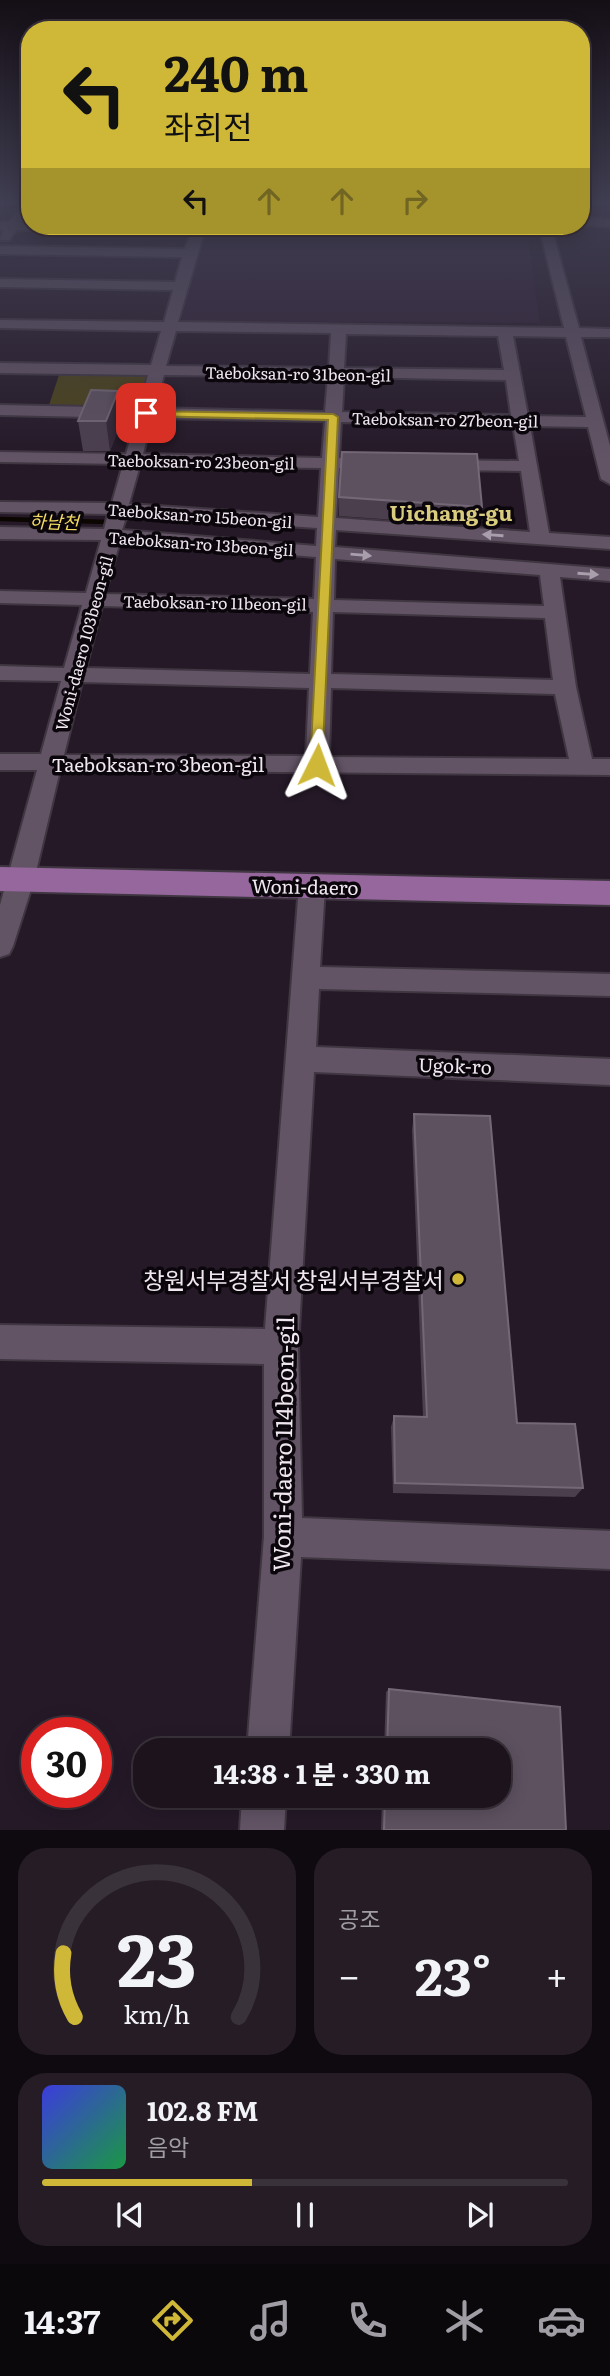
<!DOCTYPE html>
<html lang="ko">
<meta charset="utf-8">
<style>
:root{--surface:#1c131d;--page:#251c26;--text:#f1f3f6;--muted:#a09ea4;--line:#3a323b;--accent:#cfb837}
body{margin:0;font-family:Literata,"Noto Sans KR",serif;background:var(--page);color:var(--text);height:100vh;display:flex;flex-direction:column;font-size:26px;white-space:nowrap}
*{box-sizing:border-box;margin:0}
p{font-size:23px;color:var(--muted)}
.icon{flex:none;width:38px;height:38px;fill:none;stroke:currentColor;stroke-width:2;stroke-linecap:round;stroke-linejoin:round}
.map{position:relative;height:1830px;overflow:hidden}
.panel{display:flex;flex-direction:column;gap:18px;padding:18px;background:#0f0a10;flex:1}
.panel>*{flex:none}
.hud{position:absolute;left:21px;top:21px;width:569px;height:214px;border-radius:28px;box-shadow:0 4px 18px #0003,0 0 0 2px var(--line);background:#cfb837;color:#111;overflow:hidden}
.speed{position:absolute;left:21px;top:1717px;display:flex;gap:14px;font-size:35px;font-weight:700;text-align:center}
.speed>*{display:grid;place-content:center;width:91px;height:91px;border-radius:50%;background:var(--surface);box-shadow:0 4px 18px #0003,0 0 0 2px var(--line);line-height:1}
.speed .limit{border:10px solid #d22;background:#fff;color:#111}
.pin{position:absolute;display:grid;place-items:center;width:60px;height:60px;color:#fff;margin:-30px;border-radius:14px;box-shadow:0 4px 10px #0006}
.me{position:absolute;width:77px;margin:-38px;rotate:3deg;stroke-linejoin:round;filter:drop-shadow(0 0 5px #0008)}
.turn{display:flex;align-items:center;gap:24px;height:147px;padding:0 28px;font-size:32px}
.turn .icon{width:91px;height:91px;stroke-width:2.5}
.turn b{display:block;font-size:49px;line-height:60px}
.lanes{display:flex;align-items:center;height:66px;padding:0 28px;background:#0003;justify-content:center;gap:35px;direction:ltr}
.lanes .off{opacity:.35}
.big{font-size:52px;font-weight:700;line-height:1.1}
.panel .widget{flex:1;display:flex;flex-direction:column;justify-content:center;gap:10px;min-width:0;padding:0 24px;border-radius:28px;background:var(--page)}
.panel .dial{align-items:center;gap:0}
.dial svg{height:182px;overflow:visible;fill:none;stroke:var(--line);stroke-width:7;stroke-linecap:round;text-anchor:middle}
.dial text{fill:var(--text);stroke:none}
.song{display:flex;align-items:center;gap:21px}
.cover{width:84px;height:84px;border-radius:10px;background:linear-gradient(135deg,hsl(240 70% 55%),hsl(140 70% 35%))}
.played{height:7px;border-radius:4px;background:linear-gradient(90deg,var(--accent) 40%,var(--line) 40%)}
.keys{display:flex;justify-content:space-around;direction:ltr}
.heat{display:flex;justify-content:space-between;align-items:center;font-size:38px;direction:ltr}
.panel .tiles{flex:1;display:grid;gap:18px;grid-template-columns:1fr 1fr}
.widget:last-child{grid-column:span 2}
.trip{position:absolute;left:133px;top:1738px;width:378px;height:70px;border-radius:28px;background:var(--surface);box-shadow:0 4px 18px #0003,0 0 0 2px var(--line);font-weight:700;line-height:70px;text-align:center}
.dock{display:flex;height:112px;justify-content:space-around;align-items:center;background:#0b080c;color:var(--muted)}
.dock .icon{width:49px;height:49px}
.dock .active{color:var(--accent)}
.dock b{font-size:32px;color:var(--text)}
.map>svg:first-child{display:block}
.built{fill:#2f1e32}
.green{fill:#4b4319}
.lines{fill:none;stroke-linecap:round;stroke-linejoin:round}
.stream{stroke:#0b0600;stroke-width:4.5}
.minor-casing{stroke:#403642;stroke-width:4}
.major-casing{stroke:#403642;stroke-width:4}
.minor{fill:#625465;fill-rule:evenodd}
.major{fill:#95679d;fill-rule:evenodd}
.wall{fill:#4b3f4e}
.shaded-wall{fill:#352837}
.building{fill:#5d5160;stroke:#746876;stroke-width:2}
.oneway{fill:#a99eab}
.route{fill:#cfb837;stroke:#877824;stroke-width:2}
.poi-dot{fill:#cfb837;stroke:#0b060c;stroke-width:2.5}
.labels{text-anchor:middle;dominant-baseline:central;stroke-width:7;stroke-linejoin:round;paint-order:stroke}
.far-street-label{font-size:16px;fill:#f0e7f1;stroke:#0b060c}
.far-water-label{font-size:18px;font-style:italic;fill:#f4dd64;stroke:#0b060c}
.street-label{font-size:19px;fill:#f0e7f1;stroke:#0b060c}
.far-district-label{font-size:21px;font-weight:bold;fill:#dacc7e;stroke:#0b060c}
.near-poi-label{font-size:23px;fill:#f0e7f1;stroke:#0b060c;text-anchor:end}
.near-street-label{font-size:23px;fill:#f0e7f1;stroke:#0b060c}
</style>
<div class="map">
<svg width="610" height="1830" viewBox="0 0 610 1830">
<rect width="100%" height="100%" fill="#251927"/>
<path class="built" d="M315 226H361L394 230 526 226 540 323 181 321 204 228 237 232Z"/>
<path class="green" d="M60 372 149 373 137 409 48 408Z"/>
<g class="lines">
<path class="stream" d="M0 519 109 522"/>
<g class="minor-casing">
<path id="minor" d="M23 205H30V212L22 223H30V226H206L178 322 564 328 539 226H551L579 328 610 329V337H581L610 446V484L601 479 588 427 530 426 549 533 610 537V549L336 530 335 547 610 569V581L560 577 576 687 592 759H610V775L60 770 34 880 13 946 9 954 0 957V905L37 770H0V754H41L61 681 0 680V666L64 668 82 605 0 603V591L86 593 101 540 0 539V527L104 529 108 514 0 512V502L112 503 123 464 0 462V452L126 454 136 418 0 415V405L139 408 148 375 0 373V363L151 365 161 331 0 328V320L164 322 173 290 0 287V279L175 282 182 257 0 254V246L185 249 191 233 16 230 9 240H0L3 230H0V222H9ZM176 331 331 333 329 368 166 366ZM346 334 498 336 504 370 344 368ZM513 336 566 337 586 417 528 416ZM164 375 328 377 325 412 155 408ZM344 377 506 380 511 415 342 412ZM152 418 325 421 322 458 143 454ZM341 422 513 425 519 461 442 460 433 465 442 470 521 471 530 532 336 518 339 468 376 469 385 464 376 459 339 458ZM140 465 321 468 318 517 129 504ZM127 515 317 528 316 546 122 530ZM120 541 316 557 314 599 105 594ZM335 559 540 575 544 606 334 600ZM102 606 313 612 310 674 86 668ZM333 612 545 618 553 680 331 674ZM82 682 309 688 306 756 64 755ZM331 688 555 694 569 759 329 757Z
M581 217 610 219V227L581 225Z
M312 876 321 879 325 886 320 967 610 974V996L319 989 316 1047 610 1059V1085L314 1072 298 1347 302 1518 610 1531V1569L301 1557 289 1750H247L264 1537V1364L0 1359V1325L265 1329 299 886 303 879Z
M242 1796H286L284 1830H240Z"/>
</g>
<g class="major-casing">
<path id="major" d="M0 867 610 881V905L0 891Z"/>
</g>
<use href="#minor" class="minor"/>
<use href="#major" class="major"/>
</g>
<path class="wall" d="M122 420 110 451H83L78 421Z
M339 497 482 507 479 526 339 516Z
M414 1114 517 1423 583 1488 575 1497 393 1493 391 1427 394 1416 423 1417 412 1130Z
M389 1689 560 1707 566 1830H381L382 1796H499V1750H384L386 1692Z"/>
<path class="shaded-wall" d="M118 391 122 420 110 451 106 421Z"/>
<path class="building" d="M91 390 118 391 106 421H78Z
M342 452 477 454 482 507 339 497Z
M414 1114 490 1116 517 1423 575 1424 583 1488 395 1483 394 1416 427 1417Z
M389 1689 560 1707 566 1830H384L385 1796H499V1750H387Z"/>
<defs><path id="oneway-solid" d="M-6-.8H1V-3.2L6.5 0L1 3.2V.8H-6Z" transform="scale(1.75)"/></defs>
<g class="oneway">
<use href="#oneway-solid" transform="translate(493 535) rotate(-176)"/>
<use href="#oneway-solid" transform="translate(361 555) rotate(5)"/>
<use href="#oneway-solid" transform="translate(588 574) rotate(4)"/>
</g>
<linearGradient id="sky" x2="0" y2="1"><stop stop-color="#140e15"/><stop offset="0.44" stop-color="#403e52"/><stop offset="1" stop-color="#403e52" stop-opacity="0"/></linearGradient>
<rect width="610" height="461" fill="url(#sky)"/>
<path class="route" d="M143 411 333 414 338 417 322 768H312L310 765 328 420 146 416 141 413Z"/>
<circle class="poi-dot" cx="458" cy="1279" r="7"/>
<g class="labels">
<g class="far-street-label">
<text transform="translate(298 373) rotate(1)">Taeboksan-ro 31beon-gil</text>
<text transform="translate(445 419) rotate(1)">Taeboksan-ro 27beon-gil</text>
<text transform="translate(201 461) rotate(1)">Taeboksan-ro 23beon-gil</text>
<text transform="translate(200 515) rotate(4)">Taeboksan-ro 15beon-gil</text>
<text transform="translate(201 543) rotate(4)">Taeboksan-ro 13beon-gil</text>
<text transform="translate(215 602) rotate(1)">Taeboksan-ro 11beon-gil</text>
<text transform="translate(83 643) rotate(-75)">Woni-daero 103beon-gil</text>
</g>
<g class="far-water-label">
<text transform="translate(54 521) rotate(2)">하남천</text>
</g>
<g class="street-label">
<text x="158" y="764">Taeboksan-ro 3beon-gil</text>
<text transform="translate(305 886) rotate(1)">Woni-daero</text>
<text transform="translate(455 1065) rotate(2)">Ugok-ro</text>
</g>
<g class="far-district-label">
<text x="451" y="511">Uichang-gu</text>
</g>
<g class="near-poi-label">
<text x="444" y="1279">창원서부경찰서 창원서부경찰서</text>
</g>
<g class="near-street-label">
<text transform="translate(282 1444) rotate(-89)">Woni-daero 114beon-gil</text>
</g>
</g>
</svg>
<div class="speed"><div class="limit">30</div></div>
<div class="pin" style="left:146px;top:413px;background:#d93025"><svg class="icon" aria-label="arrive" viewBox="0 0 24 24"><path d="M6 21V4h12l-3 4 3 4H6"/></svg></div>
<svg class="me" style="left:317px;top:765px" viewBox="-20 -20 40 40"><path d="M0-17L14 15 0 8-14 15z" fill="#cfb837" stroke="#fff" stroke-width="4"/></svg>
<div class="trip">14:38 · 1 분 · 330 m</div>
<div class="hud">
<div class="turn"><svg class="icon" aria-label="left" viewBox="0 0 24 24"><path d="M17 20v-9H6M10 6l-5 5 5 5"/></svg><div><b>240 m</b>좌회전</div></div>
<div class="lanes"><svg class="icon" aria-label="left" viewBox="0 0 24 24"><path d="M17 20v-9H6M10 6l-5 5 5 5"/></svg><svg class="icon off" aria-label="ahead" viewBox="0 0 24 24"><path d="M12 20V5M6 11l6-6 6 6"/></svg><svg class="icon off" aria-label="ahead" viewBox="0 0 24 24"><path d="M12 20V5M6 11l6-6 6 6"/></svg><svg class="icon off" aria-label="right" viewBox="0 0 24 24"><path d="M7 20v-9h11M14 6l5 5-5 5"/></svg></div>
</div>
</div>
<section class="panel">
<div class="tiles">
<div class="widget dial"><svg viewBox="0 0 100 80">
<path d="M14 69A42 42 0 1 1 86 69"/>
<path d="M14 69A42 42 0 0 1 9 41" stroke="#cfb837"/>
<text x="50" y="56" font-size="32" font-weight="700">23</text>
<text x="50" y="72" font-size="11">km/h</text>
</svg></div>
<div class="widget"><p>공조</p>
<div class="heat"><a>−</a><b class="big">23°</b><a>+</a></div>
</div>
<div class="widget">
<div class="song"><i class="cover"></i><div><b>102.8 FM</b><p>음악</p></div></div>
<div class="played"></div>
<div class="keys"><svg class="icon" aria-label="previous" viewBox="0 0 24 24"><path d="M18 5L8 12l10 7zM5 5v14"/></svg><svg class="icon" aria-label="pause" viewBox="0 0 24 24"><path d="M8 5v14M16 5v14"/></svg><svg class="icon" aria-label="next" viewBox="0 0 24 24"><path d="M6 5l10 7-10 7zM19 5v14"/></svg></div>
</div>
</div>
</section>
<nav class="dock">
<b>14:37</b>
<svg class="icon active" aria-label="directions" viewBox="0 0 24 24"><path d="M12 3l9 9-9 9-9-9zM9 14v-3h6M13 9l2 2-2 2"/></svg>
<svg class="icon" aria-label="music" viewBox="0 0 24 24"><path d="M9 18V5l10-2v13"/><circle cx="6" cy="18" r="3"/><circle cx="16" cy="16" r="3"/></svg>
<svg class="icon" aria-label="phone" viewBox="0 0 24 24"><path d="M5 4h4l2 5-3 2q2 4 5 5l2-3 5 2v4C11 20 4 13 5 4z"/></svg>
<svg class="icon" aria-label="climate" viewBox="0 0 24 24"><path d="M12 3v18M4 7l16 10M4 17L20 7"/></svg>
<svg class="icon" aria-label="car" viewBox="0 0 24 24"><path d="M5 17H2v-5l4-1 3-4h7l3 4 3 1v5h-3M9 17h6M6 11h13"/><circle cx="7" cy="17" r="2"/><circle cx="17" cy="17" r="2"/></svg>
</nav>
